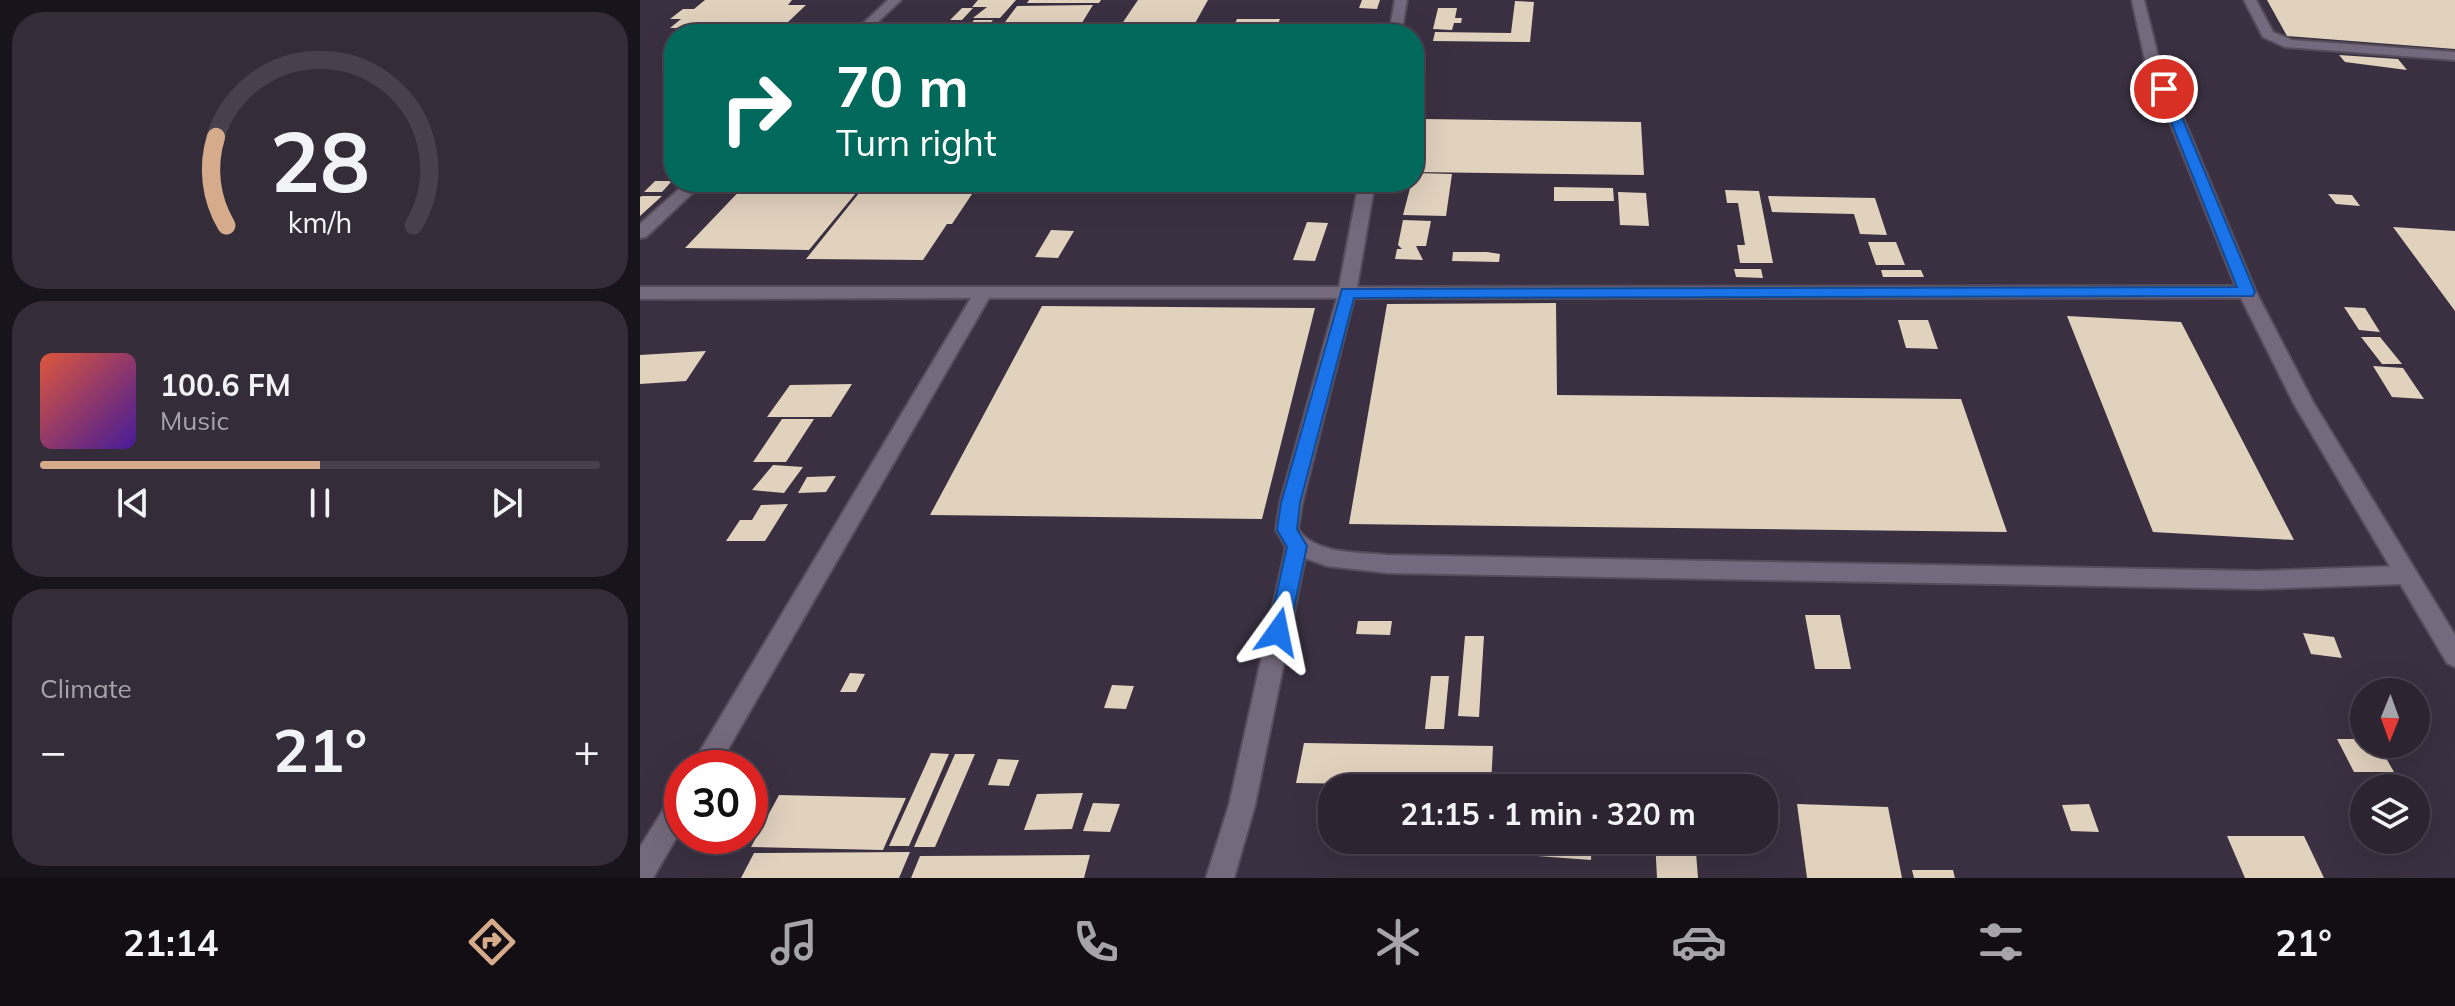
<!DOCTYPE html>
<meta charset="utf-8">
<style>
:root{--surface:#2c2431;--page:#342c39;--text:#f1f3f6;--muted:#a6a4ab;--line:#48414d;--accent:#d6ab8b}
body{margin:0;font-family:Mulish,sans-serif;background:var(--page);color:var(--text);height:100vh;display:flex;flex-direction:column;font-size:30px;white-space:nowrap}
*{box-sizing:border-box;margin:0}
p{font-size:26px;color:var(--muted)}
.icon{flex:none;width:44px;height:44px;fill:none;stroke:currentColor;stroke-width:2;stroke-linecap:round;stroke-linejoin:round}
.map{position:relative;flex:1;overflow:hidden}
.sheet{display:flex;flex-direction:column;gap:12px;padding:12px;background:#18141b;width:640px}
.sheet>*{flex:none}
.top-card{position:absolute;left:24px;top:24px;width:760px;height:168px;border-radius:32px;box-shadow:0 8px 32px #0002,0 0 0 2px var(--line);background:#00695c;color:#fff;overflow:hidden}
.needle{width:52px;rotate:181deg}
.tools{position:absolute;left:1710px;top:678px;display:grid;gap:16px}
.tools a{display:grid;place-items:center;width:80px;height:80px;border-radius:50%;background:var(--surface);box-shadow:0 8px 32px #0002,0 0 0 2px var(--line);font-size:40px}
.speed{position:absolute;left:24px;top:750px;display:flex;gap:16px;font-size:40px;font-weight:700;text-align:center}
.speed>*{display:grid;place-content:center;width:104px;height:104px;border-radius:50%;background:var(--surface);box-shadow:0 8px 32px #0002,0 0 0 2px var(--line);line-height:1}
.speed .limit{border:12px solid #d22;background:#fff;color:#111}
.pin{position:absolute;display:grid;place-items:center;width:68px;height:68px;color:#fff;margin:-34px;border:4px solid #fff;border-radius:50%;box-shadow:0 2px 8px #0007}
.me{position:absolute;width:88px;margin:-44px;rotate:12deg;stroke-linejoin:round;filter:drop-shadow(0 0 6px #0008)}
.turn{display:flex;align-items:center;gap:28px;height:168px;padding:0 40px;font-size:36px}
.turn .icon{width:104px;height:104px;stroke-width:2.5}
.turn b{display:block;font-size:56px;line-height:68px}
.big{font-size:60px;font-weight:700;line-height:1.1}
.sheet .card{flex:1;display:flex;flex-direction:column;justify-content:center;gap:12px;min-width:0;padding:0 28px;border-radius:32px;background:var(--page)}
.sheet .dial{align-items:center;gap:0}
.dial svg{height:208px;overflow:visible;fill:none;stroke:var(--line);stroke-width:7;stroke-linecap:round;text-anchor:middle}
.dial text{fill:var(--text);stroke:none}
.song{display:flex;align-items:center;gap:24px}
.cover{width:96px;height:96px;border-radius:12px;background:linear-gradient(135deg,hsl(10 70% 55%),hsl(260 70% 35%))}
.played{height:8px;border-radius:4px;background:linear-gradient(90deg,var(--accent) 50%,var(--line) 50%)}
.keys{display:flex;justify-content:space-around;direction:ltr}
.heat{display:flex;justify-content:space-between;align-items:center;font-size:44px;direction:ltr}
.trip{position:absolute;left:678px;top:774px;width:460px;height:80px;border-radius:32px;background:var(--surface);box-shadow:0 8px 32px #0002,0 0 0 2px var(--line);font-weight:700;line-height:80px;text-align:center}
.tabs{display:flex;height:128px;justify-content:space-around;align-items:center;background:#120e14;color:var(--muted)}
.tabs .icon{width:56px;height:56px}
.tabs .active{color:var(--accent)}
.tabs b{font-size:36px;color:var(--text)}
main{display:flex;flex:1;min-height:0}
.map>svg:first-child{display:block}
.building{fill:#e1d2be}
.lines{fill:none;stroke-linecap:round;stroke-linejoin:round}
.service-casing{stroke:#554d5b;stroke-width:4}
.minor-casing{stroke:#554d5b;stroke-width:4}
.secondary-casing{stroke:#554d5b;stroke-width:4}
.service{fill:#756a7d;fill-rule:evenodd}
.minor{fill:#756a7d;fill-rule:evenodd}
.secondary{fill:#756a7d;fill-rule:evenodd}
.route{fill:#1a73e8;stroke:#114b97;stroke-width:2}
</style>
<main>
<section class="sheet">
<div class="card dial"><svg viewBox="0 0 100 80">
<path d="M14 69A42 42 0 1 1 86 69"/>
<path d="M14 69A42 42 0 0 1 10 35" stroke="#d6ab8b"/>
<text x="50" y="56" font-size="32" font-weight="700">28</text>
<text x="50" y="72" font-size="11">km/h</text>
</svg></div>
<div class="card">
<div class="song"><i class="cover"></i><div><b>100.6 FM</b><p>Music</p></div></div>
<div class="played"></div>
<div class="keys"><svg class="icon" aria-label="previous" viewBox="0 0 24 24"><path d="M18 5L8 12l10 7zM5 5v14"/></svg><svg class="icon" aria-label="pause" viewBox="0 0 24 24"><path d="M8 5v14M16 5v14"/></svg><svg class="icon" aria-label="next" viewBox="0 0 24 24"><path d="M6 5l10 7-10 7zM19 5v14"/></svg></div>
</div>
<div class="card"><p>Climate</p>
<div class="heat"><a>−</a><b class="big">21°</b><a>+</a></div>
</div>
</section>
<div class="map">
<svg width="1815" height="878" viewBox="0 0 1815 878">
<rect width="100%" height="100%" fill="#3a3041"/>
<path class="building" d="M65 0H152L148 5H166L147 23H127L121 28H75L71 32H51L56 28H30L41 19H30L43 9H54Z
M338 0H376L360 18H333L347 7H332Z
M389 0H461L459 3H387Z
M498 0H568L549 34H475Z
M722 0H740L737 9 719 8Z
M1627 0H1815V49L1647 36Z
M875 1 894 2 890 42 793 41 795 32 871 33Z
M453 5 435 34H356L377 6Z
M322 8H333L322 20H310Z
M798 8H817L815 18H822L821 23H814L812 30 793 29Z
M597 19H640L634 34H590Z
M334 20H353L342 34H323Z
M1699 55 1758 59 1767 70 1705 62Z
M784 119 1001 122 1004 175 774 172Z
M774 173 812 174 806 216 763 215Z
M15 181H32L22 192H4Z
M108 182H225L169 250 45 248Z
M228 182H340L312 224H307L283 260 166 259Z
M914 187 973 188 974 201H914Z
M1085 190 1119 191 1133 263H1100L1097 245H1105L1098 203H1087Z
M978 192 1006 193 1009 226 980 225Z
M1688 194 1712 195 1720 206 1696 204Z
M2 196H22L0 216V197Z
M1128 196 1235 198 1247 235 1220 234 1214 214 1132 212Z
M763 220 791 221 786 246H776L783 260 755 259 757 249H762L758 245Z
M667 222 688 223 675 261 653 260Z
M1753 227 1815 231V311Z
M411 230 434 231 418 258 395 257Z
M1228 242H1256L1265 265H1236Z
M813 252H847L860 254 859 262 812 261Z
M1094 269H1121L1123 278 1096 277Z
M1241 270H1281L1284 277H1243Z
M916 303 917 395 1321 399 1367 532 709 524 747 304Z
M402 306 675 308 622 519 290 515Z
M1704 307 1725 308 1740 332 1719 330Z
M1427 316 1541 322 1654 540 1513 532Z
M1258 320H1288L1298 349 1266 348Z
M1721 337H1740L1762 364H1742Z
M66 351 46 381 0 384V355Z
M1733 366 1763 368 1784 399 1752 397Z
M212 384 191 417H127L150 385Z
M142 419H174L146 462H113Z
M133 465 163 467 144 493 112 490Z
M196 476 186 492 158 493 167 477Z
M148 504 125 541H86L100 520H112L121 505Z
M1165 615H1200L1211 669H1175Z
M718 621H752L750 635 716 634Z
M1663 633 1694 637 1702 658 1671 654Z
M825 636H844L839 717 818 716Z
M210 673 225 674 216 692H200Z
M791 676H809L804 729H785Z
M472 685 494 686 486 709 464 708Z
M1697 739H1724V744H1738L1754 772H1714Z
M664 743 853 746 851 786 656 783Z
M291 753 309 754 269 846H249Z
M315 754H335L295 847H274Z
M358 759 379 760 369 786 348 785Z
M443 793 432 829 384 830 397 794Z
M139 795 266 798 243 850 111 847Z
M453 803 480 804 470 832 443 831Z
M1157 804 1248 807 1262 878H1167Z
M1449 804 1459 832 1431 831 1422 805Z
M1587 836H1664L1684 878H1605Z
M871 840H952L951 860 870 854Z
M1015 840H1055L1058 878H1017Z
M270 852 259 878H101L114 853Z
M450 855 444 878H271L280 856Z
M1272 870H1313L1315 878H1274Z"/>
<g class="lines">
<g class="service-casing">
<path id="service" d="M1604 0H1616L1633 32 1652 40 1815 52V60L1645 47 1623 37Z"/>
</g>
<g class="minor-casing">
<path id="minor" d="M248 0H261L225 34H212Z
M755 0H767L761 34H749Z
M47 182H64L6 237 0 238V224Z
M719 182H735L717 287 1607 286 1616 292 1607 298H714L662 503 658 529C675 555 720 552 748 555L1619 571 1765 566 1773 568 1776 575 1773 582 1765 584 1619 589 748 573 687 566 665 558 615 805 594 878H566L589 805 646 547 636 530 640 503 697 298H349L77 768H50L331 298 0 299V287H699Z
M42 790V828L13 878H0V847L33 794Z"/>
</g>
<g class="secondary-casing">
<path id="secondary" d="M1492 0H1504L1519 60 1616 292 1673 402 1815 635V667L1807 663 1654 404 1598 292 1505 60Z"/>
</g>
<use href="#service" class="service"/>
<use href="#minor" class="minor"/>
<use href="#secondary" class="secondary"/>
</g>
<path class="route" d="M1524 86 1530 89 1615 292 1613 296 714 298 660 503 657 529 667 546 649 632 646 639 638 642 631 639 628 632 647 547 637 530 641 503 702 289 1597 287 1518 89Z"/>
</svg>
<div class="tools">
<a><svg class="needle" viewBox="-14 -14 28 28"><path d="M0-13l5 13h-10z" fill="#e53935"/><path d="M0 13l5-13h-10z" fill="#a6a4ab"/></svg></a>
<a><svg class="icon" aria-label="layers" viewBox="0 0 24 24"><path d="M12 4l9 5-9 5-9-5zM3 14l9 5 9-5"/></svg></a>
</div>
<div class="speed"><div class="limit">30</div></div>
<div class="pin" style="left:1524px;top:89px;background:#d93025"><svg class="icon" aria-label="arrive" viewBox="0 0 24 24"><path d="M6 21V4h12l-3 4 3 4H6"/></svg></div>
<svg class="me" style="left:638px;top:632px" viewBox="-20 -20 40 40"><path d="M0-17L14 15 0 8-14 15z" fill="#1a73e8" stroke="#fff" stroke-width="4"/></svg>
<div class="trip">21:15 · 1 min · 320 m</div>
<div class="top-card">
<div class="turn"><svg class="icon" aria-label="right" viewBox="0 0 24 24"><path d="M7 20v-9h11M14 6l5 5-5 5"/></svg><div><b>70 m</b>Turn right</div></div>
</div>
</div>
</main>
<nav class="tabs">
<b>21:14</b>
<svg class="icon active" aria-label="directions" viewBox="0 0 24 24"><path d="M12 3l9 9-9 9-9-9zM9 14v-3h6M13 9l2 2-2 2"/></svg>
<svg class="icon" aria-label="music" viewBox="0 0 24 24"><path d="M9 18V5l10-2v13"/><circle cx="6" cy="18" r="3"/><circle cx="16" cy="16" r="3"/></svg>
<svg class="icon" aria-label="phone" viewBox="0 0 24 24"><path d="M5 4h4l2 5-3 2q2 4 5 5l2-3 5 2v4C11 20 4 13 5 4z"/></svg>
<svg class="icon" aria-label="climate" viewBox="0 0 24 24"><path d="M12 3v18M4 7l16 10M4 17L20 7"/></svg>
<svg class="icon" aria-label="car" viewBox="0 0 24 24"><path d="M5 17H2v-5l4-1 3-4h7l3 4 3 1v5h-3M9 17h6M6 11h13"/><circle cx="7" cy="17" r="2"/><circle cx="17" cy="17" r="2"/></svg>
<svg class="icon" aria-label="filters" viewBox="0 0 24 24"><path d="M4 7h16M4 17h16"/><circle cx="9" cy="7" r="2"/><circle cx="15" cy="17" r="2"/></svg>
<b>21°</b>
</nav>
